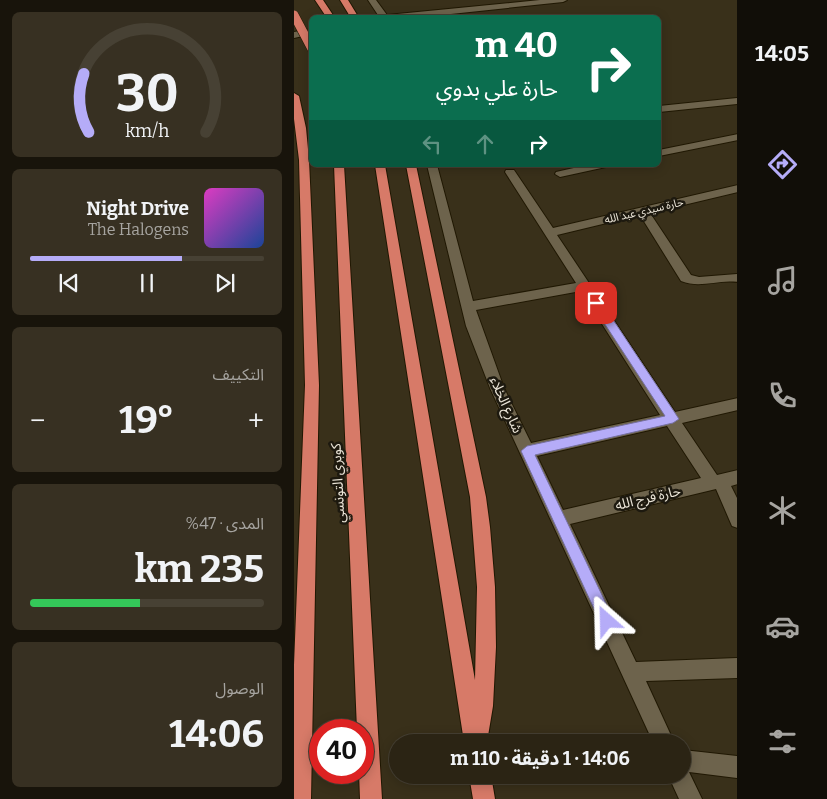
<!DOCTYPE html>
<html lang="ar">
<meta charset="utf-8">
<style>
:root{--surface:#2b2414;--page:#373022;--text:#f1f3f6;--muted:#a6a4a0;--line:#474134;--accent:#b5acf8}
body{margin:0;font-family:Bitter,"Noto Sans Arabic",serif;background:var(--page);color:var(--text);direction:rtl;height:100vh;display:flex;flex-direction:column;font-size:19px;white-space:nowrap}
*{box-sizing:border-box;margin:0}
p{font-size:16px;color:var(--muted)}
.icon{flex:none;width:28px;height:28px;fill:none;stroke:currentColor;stroke-width:2;stroke-linecap:round;stroke-linejoin:round}
.map{position:relative;flex:1;overflow:hidden;direction:ltr}
.sheet{display:flex;flex-direction:column;gap:12px;padding:12px;background:#18140b;width:294px}
.sheet>*{flex:none}
.guide{position:absolute;left:15px;top:15px;width:352px;height:152px;border-radius:8px;box-shadow:0 2px 12px #0003,0 0 0 1px var(--line);direction:rtl;background:#0b6e4f;color:#fff;overflow:hidden}
.speed{position:absolute;left:15px;top:719px;display:flex;gap:10px;font-size:25px;font-weight:700;text-align:center}
.speed>*{display:grid;place-content:center;width:65px;height:65px;border-radius:50%;background:var(--surface);box-shadow:0 2px 12px #0003,0 0 0 1px var(--line);line-height:1}
.speed .limit{border:8px solid #d22;background:#fff;color:#111}
.pin{position:absolute;display:grid;place-items:center;width:42px;height:42px;color:#fff;margin:-21px;border-radius:10px;box-shadow:0 2px 8px #0006}
.me{position:absolute;width:55px;margin:-28px;rotate:335deg;stroke-linejoin:round;filter:drop-shadow(0 0 4px #0008)}
.turn{display:flex;align-items:center;gap:18px;height:105px;padding:0 20px;font-size:22px}
.turn .icon{width:65px;height:65px;stroke-width:2.5}
.turn b{display:block;font-size:35px;line-height:42px}
.lanes{display:flex;align-items:center;height:48px;padding:0 20px;background:#0003;justify-content:center;gap:25px;direction:ltr}
.lanes .off{opacity:.35}
.big{font-size:38px;font-weight:700;line-height:1.1}
.sheet .tile{flex:1;display:flex;flex-direction:column;justify-content:center;gap:8px;min-width:0;padding:0 18px;border-radius:8px;background:var(--page)}
.sheet .dial{align-items:center;gap:0}
.dial svg{height:130px;overflow:visible;fill:none;stroke:var(--line);stroke-width:7;stroke-linecap:round;text-anchor:middle}
.dial text{fill:var(--text);stroke:none}
.song{display:flex;align-items:center;gap:15px}
.cover{width:60px;height:60px;border-radius:8px;background:linear-gradient(135deg,hsl(310 70% 55%),hsl(220 70% 35%))}
.played{height:5px;border-radius:2px;background:linear-gradient(90deg,var(--accent) 65%,var(--line) 65%)}
.keys{display:flex;justify-content:space-around;direction:ltr}
.heat{display:flex;justify-content:space-between;align-items:center;font-size:28px;direction:ltr}
.charge{height:8px;border-radius:4px;background:linear-gradient(90deg,#34c759 47%,var(--line) 0)}
.trip{position:absolute;left:95px;top:734px;width:302px;height:50px;border-radius:25px;background:var(--surface);box-shadow:0 2px 12px #0003,0 0 0 1px var(--line);font-weight:700;line-height:50px;text-align:center;direction:rtl}
main{display:flex;flex:1;min-height:0}
.tabs{display:flex;flex-direction:column;width:90px;justify-content:space-around;align-items:center;background:#110e08;color:var(--muted)}
.tabs .icon{width:35px;height:35px}
.tabs .selected{color:var(--accent)}
.tabs b{font-size:22px;color:var(--text)}
.map>svg:first-child{display:block}
.lines{fill:none;stroke-linecap:round;stroke-linejoin:round}
.minor-casing{stroke:#201803;stroke-width:2}
.highway-casing{stroke:#201803;stroke-width:2}
.minor{fill:#6d634c;fill-rule:evenodd}
.highway{fill:#d77a68;fill-rule:evenodd}
.highway-bridge-casing{stroke:#201803;stroke-width:10;stroke-linecap:butt}
.highway-bridge{stroke:#d77a68;stroke-width:9}
.route{fill:#b5acf8;stroke:#7670a1}
.labels{text-anchor:middle;dominant-baseline:central;stroke-width:5;stroke-linejoin:round;paint-order:stroke}
.far-street-label{font-size:11px;fill:#ebe5d8;stroke:#1d190f}
.street-label{font-size:14px;fill:#ebe5d8;stroke:#1d190f}
</style>
<main>
<nav class="tabs">
<b>14:05</b>
<svg class="icon selected" aria-label="directions" viewBox="0 0 24 24"><path d="M12 3l9 9-9 9-9-9zM9 14v-3h6M13 9l2 2-2 2"/></svg>
<svg class="icon" aria-label="music" viewBox="0 0 24 24"><path d="M9 18V5l10-2v13"/><circle cx="6" cy="18" r="3"/><circle cx="16" cy="16" r="3"/></svg>
<svg class="icon" aria-label="phone" viewBox="0 0 24 24"><path d="M5 4h4l2 5-3 2q2 4 5 5l2-3 5 2v4C11 20 4 13 5 4z"/></svg>
<svg class="icon" aria-label="climate" viewBox="0 0 24 24"><path d="M12 3v18M4 7l16 10M4 17L20 7"/></svg>
<svg class="icon" aria-label="car" viewBox="0 0 24 24"><path d="M5 17H2v-5l4-1 3-4h7l3 4 3 1v5h-3M9 17h6M6 11h13"/><circle cx="7" cy="17" r="2"/><circle cx="17" cy="17" r="2"/></svg>
<svg class="icon" aria-label="filters" viewBox="0 0 24 24"><path d="M4 7h16M4 17h16"/><circle cx="9" cy="7" r="2"/><circle cx="15" cy="17" r="2"/></svg>
</nav>
<div class="map">
<svg width="444" height="799" viewBox="0 0 444 799">
<rect width="100%" height="100%" fill="#39301a"/>
<g class="lines">
<g class="minor-casing">
<path id="minor" d="M74 0H82L93 15 246 0H273L269 2 119 18H86Z
M18 29V34L0 38V32Z
M444 98V104L365 112V106Z
M444 134V140L365 156V150Z
M133 165H143L179 301 282 283 211 172 212 170H220L259 228 444 185V192L356 213 397 275 405 277 444 274V282C423 279 407 289 387 281L346 215 263 235 381 412 444 398V410L388 423 423 475 444 470V484L437 486 444 500V528L438 526 422 489 276 524 342 662 444 658V678L352 681 380 742H359L196 388 172 326ZM287 291 366 415 237 443 210 388 182 310ZM373 426 407 478 269 510 243 456Z
M293 165H313L312 167 266 177 261 174 262 172Z
M389 750 444 756V778L395 772 408 799H385L374 775H389Z"/>
</g>
<g class="highway-casing">
<path id="highway" d="M21 0H29L41 18H33Z
M46 0H54L65 18H57Z
M0 93 5 96 12 128 15 160 25 385 17 799H0V665L11 385 5 160 0 119Z
M40 165H50L88 799H66L65 772H69V730H63Z
M81 165H91L181 680 183 587 176 497 112 165H122L192 497 196 527 201 587 202 647 199 706 193 742H170Z
M175 775H197L201 799H179Z"/>
</g>
<use href="#minor" class="minor"/>
<use href="#highway" class="highway"/>
<g class="highway-bridge-casing">
<path id="highway-bridge" d="M0 15 18 49"/>
</g>
<use href="#highway-bridge" class="highway-bridge"/>
</g>
<path class="route" d="M302 299 306 300 385 419 379 423 241 455 318 616 320 621 318 626 313 628 308 626 227 451 233 446 371 416 299 306 297 303Z"/>
<g class="labels">
<g class="far-street-label">
<text transform="translate(350 211) rotate(-13)">حارة سيدي عبد الله</text>
</g>
<g class="street-label">
<text transform="translate(212 405) rotate(66)">شارع الخلاء</text>
<text transform="translate(44 483) rotate(-93)">كوبري التونسي</text>
<text transform="translate(354 498) rotate(-13)">حارة فرج الله</text>
</g>
</g>
</svg>
<div class="speed"><div class="limit">40</div></div>
<div class="pin" style="left:302px;top:303px;background:#d93025"><svg class="icon" aria-label="arrive" viewBox="0 0 24 24"><path d="M6 21V4h12l-3 4 3 4H6"/></svg></div>
<svg class="me" style="left:313px;top:621px" viewBox="-20 -20 40 40"><path d="M0-17L14 15 0 8-14 15z" fill="#b5acf8" stroke="#fff" stroke-width="4"/></svg>
<div class="trip">14:06 · 1 دقيقة · 110 m</div>
<div class="guide">
<div class="turn"><svg class="icon" aria-label="right" viewBox="0 0 24 24"><path d="M7 20v-9h11M14 6l5 5-5 5"/></svg><div><b>40 m</b>حارة علي بدوي</div></div>
<div class="lanes"><svg class="icon off" aria-label="left" viewBox="0 0 24 24"><path d="M17 20v-9H6M10 6l-5 5 5 5"/></svg><svg class="icon off" aria-label="ahead" viewBox="0 0 24 24"><path d="M12 20V5M6 11l6-6 6 6"/></svg><svg class="icon" aria-label="right" viewBox="0 0 24 24"><path d="M7 20v-9h11M14 6l5 5-5 5"/></svg></div>
</div>
</div>
<section class="sheet">
<div class="tile dial"><svg viewBox="0 0 100 80">
<path d="M14 69A42 42 0 1 1 86 69"/>
<path d="M14 69A42 42 0 0 1 11 33" stroke="#b5acf8"/>
<text x="50" y="56" font-size="32" font-weight="700">30</text>
<text x="50" y="72" font-size="11">km/h</text>
</svg></div>
<div class="tile">
<div class="song"><i class="cover"></i><div><b>Night Drive</b><p>The Halogens</p></div></div>
<div class="played"></div>
<div class="keys"><svg class="icon" aria-label="previous" viewBox="0 0 24 24"><path d="M18 5L8 12l10 7zM5 5v14"/></svg><svg class="icon" aria-label="pause" viewBox="0 0 24 24"><path d="M8 5v14M16 5v14"/></svg><svg class="icon" aria-label="next" viewBox="0 0 24 24"><path d="M6 5l10 7-10 7zM19 5v14"/></svg></div>
</div>
<div class="tile"><p>التكييف</p>
<div class="heat"><a>−</a><b class="big">19°</b><a>+</a></div>
</div>
<div class="tile"><p>المدى · 47%</p><b class="big">235 km</b><div class="charge"></div></div>
<div class="tile"><p>الوصول</p><b class="big">14:06</b></div>
</section>
</main>
